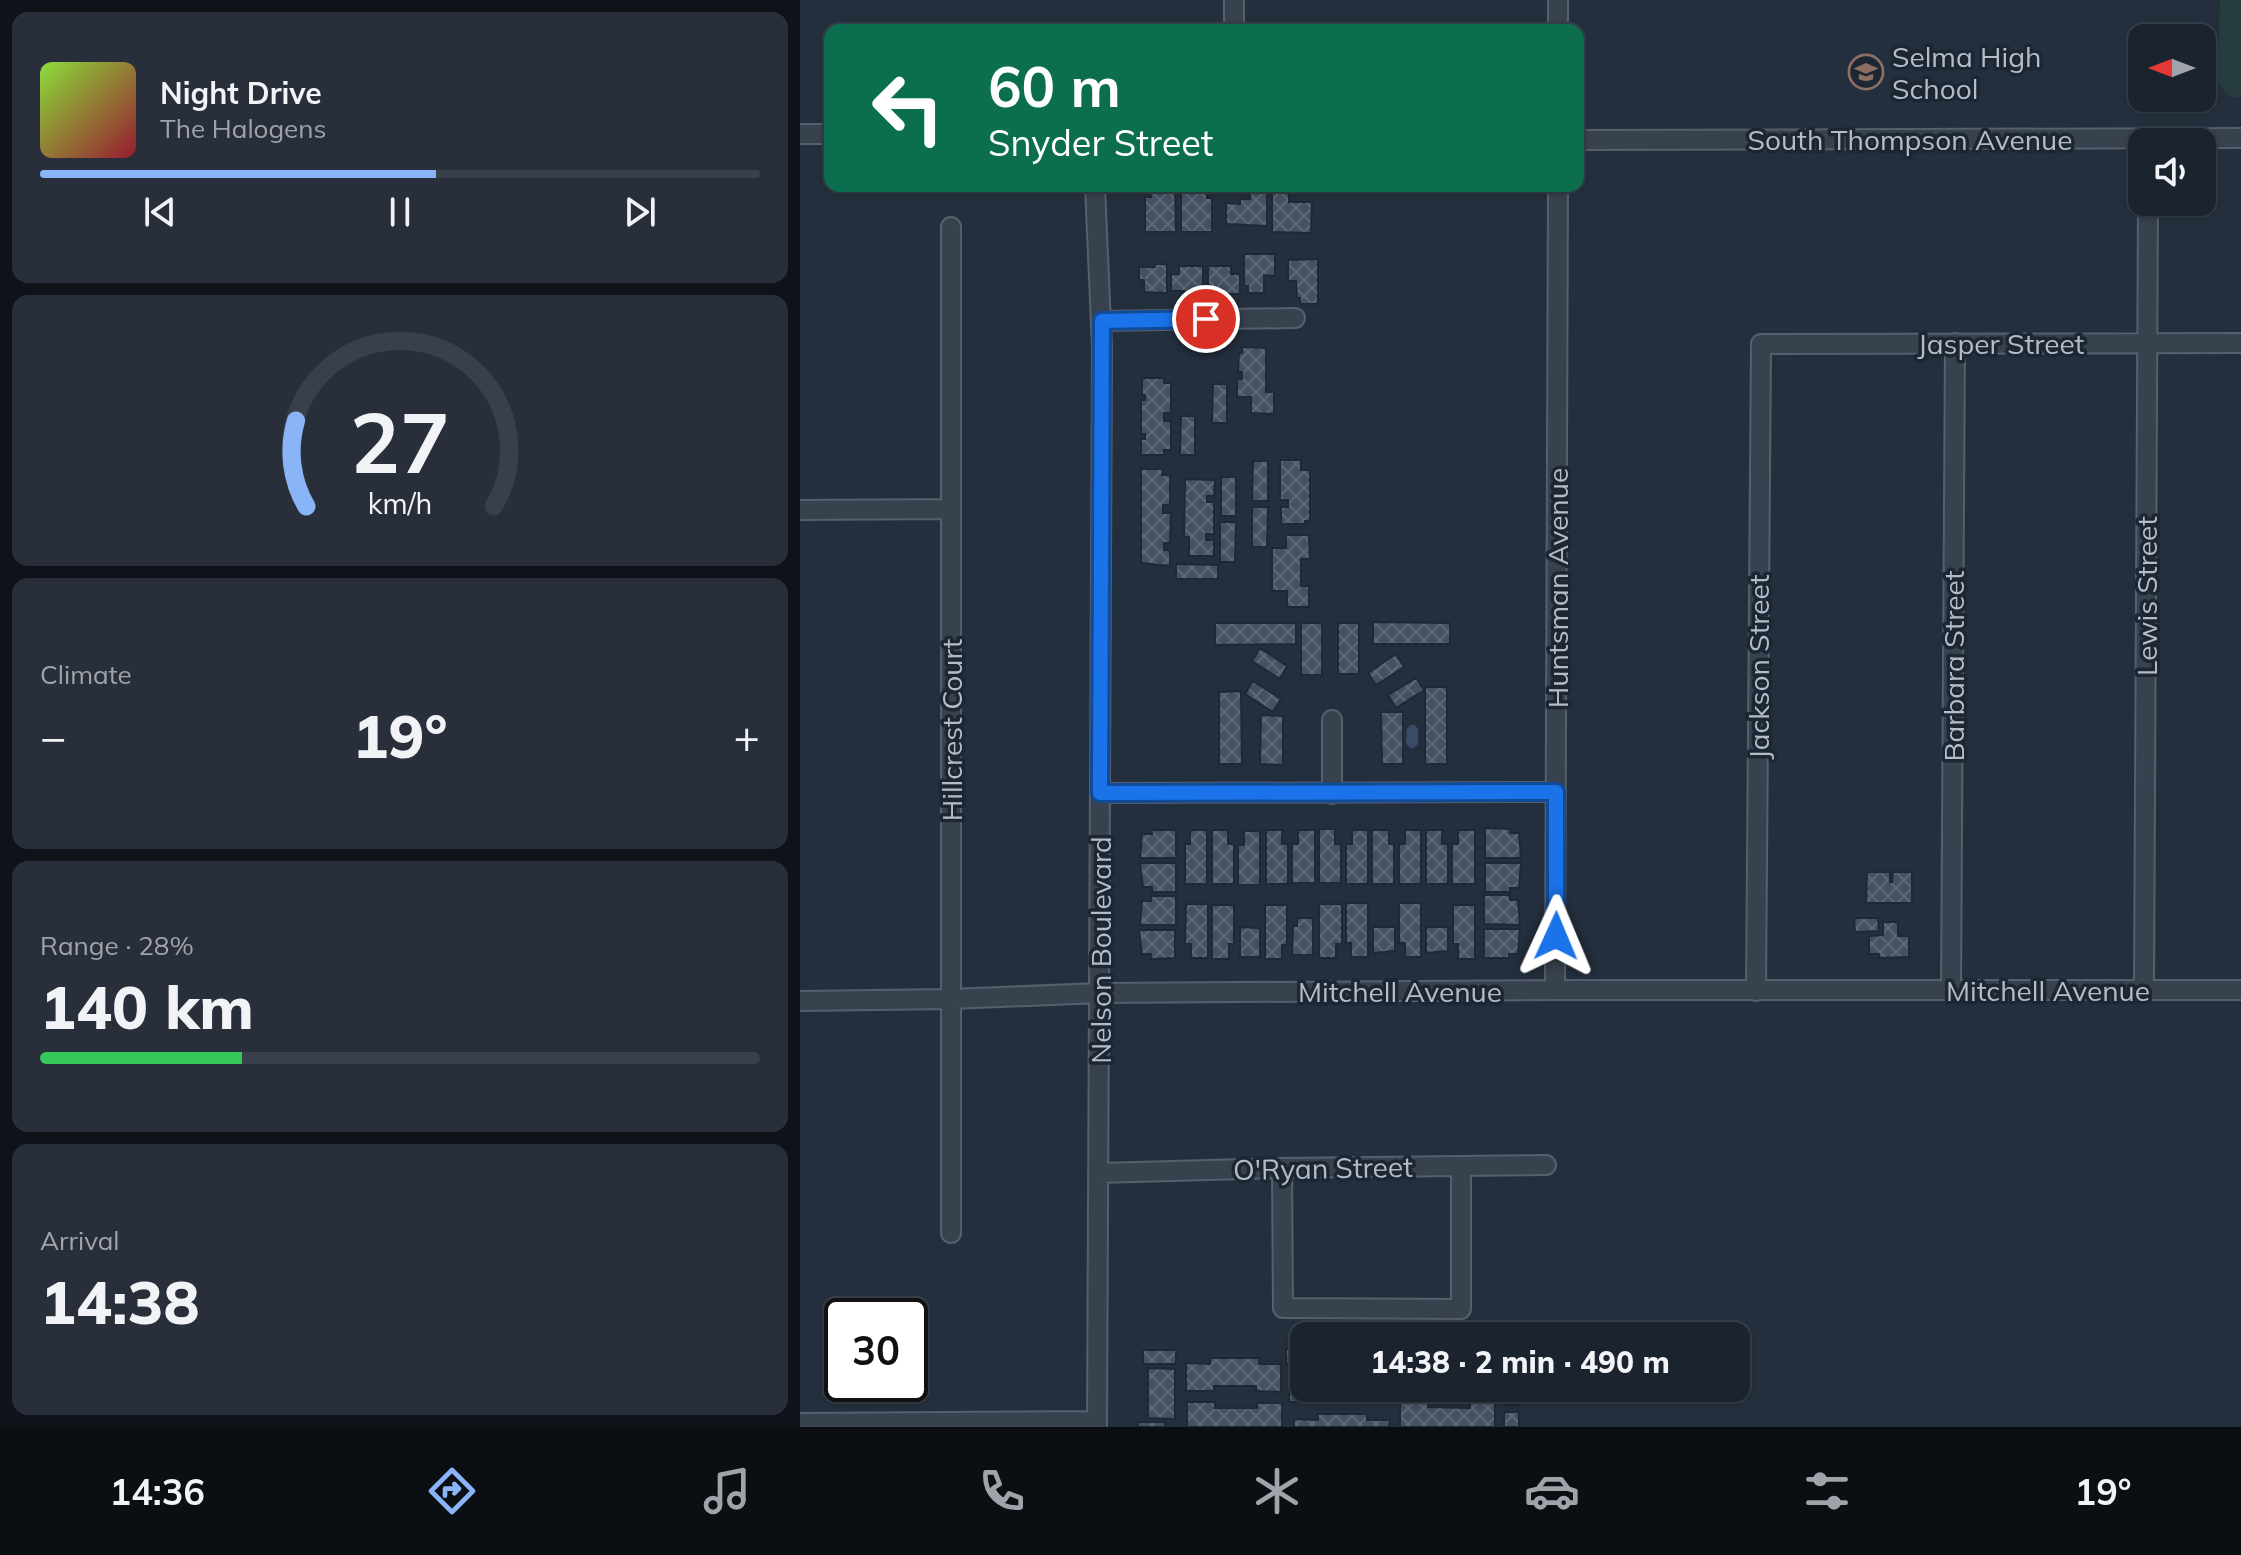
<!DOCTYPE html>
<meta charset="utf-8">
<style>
:root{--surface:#1b232e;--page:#282f3a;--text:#f1f3f6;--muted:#a0a4aa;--line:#39404a;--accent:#8ab4f8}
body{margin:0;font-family:Mulish,sans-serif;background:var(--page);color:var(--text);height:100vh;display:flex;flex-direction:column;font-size:30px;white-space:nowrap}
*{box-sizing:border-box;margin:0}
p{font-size:26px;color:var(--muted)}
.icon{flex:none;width:44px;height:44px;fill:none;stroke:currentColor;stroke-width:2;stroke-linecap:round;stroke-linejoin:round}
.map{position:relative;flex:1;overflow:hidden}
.details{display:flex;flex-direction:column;gap:12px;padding:12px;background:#0f1319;width:800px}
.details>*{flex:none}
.hud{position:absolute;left:24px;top:24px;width:760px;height:168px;border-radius:16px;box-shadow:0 2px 6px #0004,0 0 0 2px var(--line);background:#0b6e4f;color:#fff;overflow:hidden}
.needle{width:52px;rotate:270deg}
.tools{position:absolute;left:1328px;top:24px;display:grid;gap:16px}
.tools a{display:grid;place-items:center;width:88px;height:88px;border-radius:16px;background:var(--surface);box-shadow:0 2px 6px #0004,0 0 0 2px var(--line);font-size:40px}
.speed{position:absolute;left:24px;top:1298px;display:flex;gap:16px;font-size:40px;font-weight:700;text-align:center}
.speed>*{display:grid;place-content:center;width:104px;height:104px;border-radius:50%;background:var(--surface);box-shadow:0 2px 6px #0004,0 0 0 2px var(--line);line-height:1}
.speed .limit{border:4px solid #111;border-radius:12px;background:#fff;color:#111}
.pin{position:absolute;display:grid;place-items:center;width:68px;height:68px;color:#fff;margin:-34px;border:4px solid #fff;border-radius:50%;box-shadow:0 2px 8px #0007}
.me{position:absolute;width:88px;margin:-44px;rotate:1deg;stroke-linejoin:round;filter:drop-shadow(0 0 6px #0008)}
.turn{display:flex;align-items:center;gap:28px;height:168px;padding:0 32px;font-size:36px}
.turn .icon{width:104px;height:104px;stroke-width:2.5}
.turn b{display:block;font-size:56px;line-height:68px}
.big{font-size:60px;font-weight:800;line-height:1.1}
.details .widget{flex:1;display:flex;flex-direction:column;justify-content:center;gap:12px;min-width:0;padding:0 28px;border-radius:16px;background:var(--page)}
.details .dial{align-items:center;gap:0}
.dial svg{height:208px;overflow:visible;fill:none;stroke:var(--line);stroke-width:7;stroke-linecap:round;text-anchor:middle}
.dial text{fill:var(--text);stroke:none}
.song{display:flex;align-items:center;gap:24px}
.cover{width:96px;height:96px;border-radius:12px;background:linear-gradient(135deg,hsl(90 70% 55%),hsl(350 70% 35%))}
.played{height:8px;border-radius:4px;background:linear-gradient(90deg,var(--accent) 55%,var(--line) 55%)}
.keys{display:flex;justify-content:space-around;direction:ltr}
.heat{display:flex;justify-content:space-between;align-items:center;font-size:44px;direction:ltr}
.charge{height:12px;border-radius:6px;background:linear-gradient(90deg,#34c759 28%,var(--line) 0)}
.trip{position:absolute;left:490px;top:1322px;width:460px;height:80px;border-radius:16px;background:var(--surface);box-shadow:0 2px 6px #0004,0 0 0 2px var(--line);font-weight:800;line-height:80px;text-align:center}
.menu{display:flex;height:128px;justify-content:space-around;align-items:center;background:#0b0e12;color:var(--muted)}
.menu .icon{width:56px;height:56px}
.menu .selected{color:var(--accent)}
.menu b{font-size:36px;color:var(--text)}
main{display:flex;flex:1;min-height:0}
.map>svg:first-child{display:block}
.green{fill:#263c3f}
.water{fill:url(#water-ripples)}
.building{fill:url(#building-cross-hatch);stroke:#1f2835;stroke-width:2}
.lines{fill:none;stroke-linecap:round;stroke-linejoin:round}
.street-casing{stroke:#565f6c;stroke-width:22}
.street{stroke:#38414e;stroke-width:18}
.route-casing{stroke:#114b97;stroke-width:20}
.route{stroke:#1a73e8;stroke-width:14}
.labels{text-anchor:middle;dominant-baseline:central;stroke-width:7;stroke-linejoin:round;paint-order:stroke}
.poi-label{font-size:28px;fill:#b4bcc9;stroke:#1d2633;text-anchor:start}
.street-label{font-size:28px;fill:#b4bcc9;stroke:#1d2633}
</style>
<main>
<section class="details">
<div class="widget">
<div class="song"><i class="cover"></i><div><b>Night Drive</b><p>The Halogens</p></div></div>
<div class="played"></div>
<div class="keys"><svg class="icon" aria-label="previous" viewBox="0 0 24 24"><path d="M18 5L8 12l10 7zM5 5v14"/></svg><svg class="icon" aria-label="pause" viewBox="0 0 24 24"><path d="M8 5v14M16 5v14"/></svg><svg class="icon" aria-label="next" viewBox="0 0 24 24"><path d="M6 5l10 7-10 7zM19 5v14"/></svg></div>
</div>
<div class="widget dial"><svg viewBox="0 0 100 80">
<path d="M14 69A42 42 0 1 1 86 69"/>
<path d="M14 69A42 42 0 0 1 10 36" stroke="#8ab4f8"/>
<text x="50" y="56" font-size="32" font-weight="700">27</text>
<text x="50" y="72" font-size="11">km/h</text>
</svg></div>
<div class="widget"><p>Climate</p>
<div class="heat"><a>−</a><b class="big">19°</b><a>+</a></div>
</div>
<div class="widget"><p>Range · 28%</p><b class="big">140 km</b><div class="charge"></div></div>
<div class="widget"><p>Arrival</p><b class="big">14:38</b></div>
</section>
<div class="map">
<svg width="1441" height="1427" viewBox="0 0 1441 1427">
<defs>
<pattern id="water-ripples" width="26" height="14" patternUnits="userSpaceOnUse" patternTransform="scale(2)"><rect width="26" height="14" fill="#394c67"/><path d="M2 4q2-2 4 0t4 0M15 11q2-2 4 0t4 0" fill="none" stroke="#53647b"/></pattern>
<pattern id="building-cross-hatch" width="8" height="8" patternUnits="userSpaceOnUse" patternTransform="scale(2)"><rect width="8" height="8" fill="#455162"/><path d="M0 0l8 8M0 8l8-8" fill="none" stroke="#5d6877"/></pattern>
</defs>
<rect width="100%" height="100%" fill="#242f3e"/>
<path class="green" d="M1420 0H1441V97H1431L1417 83Z"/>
<path class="water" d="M610 725H615L618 729V744L614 748H610L606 743 607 729Z"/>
<path class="building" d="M381 186H407V198H412V232H381Z
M450 187H467V226L426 224V203L440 204V199H450Z
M472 187H489V202H512L511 233 472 232Z
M350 188H375L376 232H345V197H351Z
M444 254H475V276L464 275V293H448V286H444Z
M518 259V304H500V298H497L496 281H488V260Z
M355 264H367V293L344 292V280H339V267H355Z
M379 266H403V295L388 297V291H371V274H379Z
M408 266H431V274H440V294H423V297L408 294Z
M442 347 466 348V392H474V414L451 413V397H437V379H442V372H438L439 353H442Z
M342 378H364V383H371V413H364V421H371V450H364V455H341V439H345V434H341V400H345V395H342Z
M413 384H427V423H412Z
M381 416H395V455H380Z
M480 460H501V470H510V521H505V524H481V507H488V500H480Z
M453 461H468V501H452Z
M341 469H363L362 475H370V505H363V513H371L370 543H364V550H370V566L341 563Z
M421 477H436V516H421Z
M385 479 415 480 414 496H407V502H414V534H406V540H414V556H389V537H384Z
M452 507H468L467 547H452Z
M420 522H436L435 562H420Z
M486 535H509L510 559H501V586H509V607H487V591H472V548H486Z
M376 564 418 565V579H376Z
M573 622 650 623V644H573Z
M415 623H496V644L415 645Z
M501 623H522V675H501Z
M538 623H559V674H538Z
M460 648 487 666 480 679 452 661Z
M596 654 604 667 576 685 568 673Z
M616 678 624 690 596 708 588 695Z
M453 681 481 699 473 712 445 694Z
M625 687H647V764H625Z
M441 691 442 764H419V692Z
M581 712H603V764H582Z
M461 715 483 716V765L460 764Z
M685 828 710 829V833H719L721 858H685Z
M519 829H535V844H541V883H519Z
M352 830H376V858H340L342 834H352Z
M390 830H407V884H385V844H390Z
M412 830H428V844H434V884H412Z
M466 830H482V844H488V884H466Z
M498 830H515V883H492V844H498Z
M552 830H568V884H546V844H552Z
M572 830H589V844H594V884H572Z
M605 830H621V884H599V844H605Z
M626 830H642V844H648V884H626Z
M658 830H675V884H652V844H658Z
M444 831H460V885H438V845H444Z
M340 863H376V892H352V887H343Z
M685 863H721L719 888H710V892H685Z
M1067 872H1090V882H1092L1093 872H1112V903H1066Z
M684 895H710V900H718L720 925 684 924Z
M351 896H376V925H340L342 901H351Z
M546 903H568V957H551V943H546Z
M599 903H621V957H605V943H599Z
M386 904H408V958H391V944H385Z
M519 904H542V944H536V958H519Z
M412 905H434V944H429V959H412Z
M465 905H487V945H482V959H465Z
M653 905H675V959H658V944H653Z
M497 918H513V955H492L493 926H497Z
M1054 918H1078L1079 931 1055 932Z
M1083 922H1098V936H1109V957L1079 958V954H1069V936L1083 935Z
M440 927 460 928V957H440Z
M573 927H595V951L573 953Z
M626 927H648V951L626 953Z
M684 929H720L718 954H709V958H684Z
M339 930H375V958L351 959V954H342Z
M486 1349H504V1364H486Z
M343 1350H376V1364H343Z
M410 1358H459V1364H481V1392L456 1391V1386H414V1391H386V1363L410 1364Z
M348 1368 375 1369V1419L348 1418Z
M489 1374H504V1388H537V1402H489Z
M543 1388H591V1401H543Z
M600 1388H627V1390H600Z
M670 1388H695V1391L670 1390Z
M704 1388H718V1405H704Z
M387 1402H415V1408H457V1403H482V1427H387Z
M600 1402H628V1407L670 1408V1402L695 1403V1427H600Z
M704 1412H719V1427H704Z
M518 1414H567V1420H590L589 1427H494V1419L518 1420Z
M338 1422H365V1427H338Z"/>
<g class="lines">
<g class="street-casing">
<path id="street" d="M434 0V30
M758 30V0
M0 134H30
M778 140 1441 138
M295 186 302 348 297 1427
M151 227V1233
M302 321 495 318
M0 510 151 509
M300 793 756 792
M532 794V720
M1151 989 1155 343
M1344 989 1348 202
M755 990 758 186
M956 991 961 344 1441 343
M0 1001 151 999 300 993 755 990H1441
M482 1168 483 1308 661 1309V1167
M299 1173 482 1168 746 1165
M0 1423 297 1421"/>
</g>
<use href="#street" class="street"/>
</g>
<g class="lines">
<g class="route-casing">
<path id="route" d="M406 319 302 321 300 793 756 792V936"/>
</g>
<use href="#route" class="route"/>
</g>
<defs>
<g id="school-ring" transform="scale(1.8)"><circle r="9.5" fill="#1d2633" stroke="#8d6e63" stroke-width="1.5"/><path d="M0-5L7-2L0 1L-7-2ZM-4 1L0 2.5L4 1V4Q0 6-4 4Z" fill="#8d6e63"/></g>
</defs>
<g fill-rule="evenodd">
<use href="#school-ring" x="1066" y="72"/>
</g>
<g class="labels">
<g class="poi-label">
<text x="1092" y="56">Selma High<tspan x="1092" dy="32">School</tspan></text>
</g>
<g class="street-label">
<text x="1110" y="139">South Thompson Avenue</text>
<text x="1201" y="343">Jasper Street</text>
<text transform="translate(757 588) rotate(-90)">Huntsman Avenue</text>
<text transform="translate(1346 596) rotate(-90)">Lewis Street</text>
<text transform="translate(1153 666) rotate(-90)">Barbara Street</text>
<text transform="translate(958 667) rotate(-90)">Jackson Street</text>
<text transform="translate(151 730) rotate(-90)">Hillcrest Court</text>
<text transform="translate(300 950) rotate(-90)">Nelson Boulevard</text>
<text x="1248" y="990">Mitchell Avenue</text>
<text x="600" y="991">Mitchell Avenue</text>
<text transform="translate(523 1168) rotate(-1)">O'Ryan Street</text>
</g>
</g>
</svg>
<div class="tools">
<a><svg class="needle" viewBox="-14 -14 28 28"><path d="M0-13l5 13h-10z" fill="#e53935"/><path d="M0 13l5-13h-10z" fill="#a0a4aa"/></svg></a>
<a><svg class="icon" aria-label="sound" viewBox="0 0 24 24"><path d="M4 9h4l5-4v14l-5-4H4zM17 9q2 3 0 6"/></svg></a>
</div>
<div class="speed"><div class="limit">30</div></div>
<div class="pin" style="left:406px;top:319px;background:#d93025"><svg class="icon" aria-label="arrive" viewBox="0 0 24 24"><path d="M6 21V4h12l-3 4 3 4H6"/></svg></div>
<svg class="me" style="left:756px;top:936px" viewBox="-20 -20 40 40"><path d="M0-17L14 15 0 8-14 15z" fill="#1a73e8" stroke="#fff" stroke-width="4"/></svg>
<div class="trip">14:38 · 2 min · 490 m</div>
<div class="hud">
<div class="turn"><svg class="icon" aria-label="left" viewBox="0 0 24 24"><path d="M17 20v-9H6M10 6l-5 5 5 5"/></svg><div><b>60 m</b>Snyder Street</div></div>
</div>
</div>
</main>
<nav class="menu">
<b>14:36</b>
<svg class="icon selected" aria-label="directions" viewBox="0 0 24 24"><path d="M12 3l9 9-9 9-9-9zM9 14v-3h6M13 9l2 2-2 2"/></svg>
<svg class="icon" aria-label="music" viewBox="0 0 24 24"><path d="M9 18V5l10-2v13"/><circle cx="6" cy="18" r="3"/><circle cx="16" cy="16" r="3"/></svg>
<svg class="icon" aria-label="phone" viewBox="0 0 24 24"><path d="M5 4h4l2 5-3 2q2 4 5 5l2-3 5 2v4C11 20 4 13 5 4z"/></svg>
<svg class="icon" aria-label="climate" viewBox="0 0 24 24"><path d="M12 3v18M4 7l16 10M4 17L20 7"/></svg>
<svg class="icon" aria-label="car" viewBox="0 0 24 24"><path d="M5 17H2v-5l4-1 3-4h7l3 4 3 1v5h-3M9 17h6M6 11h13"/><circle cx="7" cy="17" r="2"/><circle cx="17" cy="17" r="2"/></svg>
<svg class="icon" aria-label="filters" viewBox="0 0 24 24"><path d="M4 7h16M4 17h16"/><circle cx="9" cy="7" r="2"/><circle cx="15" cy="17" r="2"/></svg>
<b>19°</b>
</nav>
